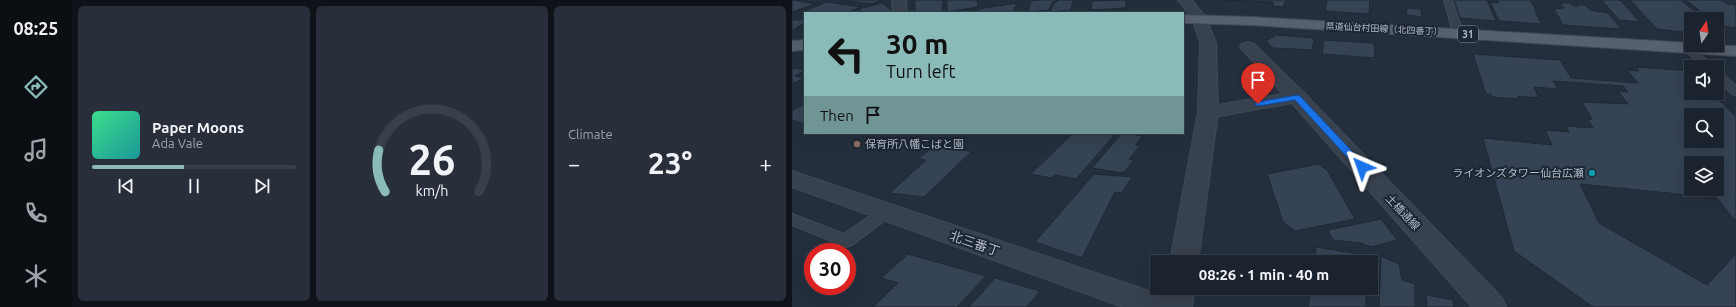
<!DOCTYPE html>
<meta charset="utf-8">
<style>
:root{--surface:#1b232e;--page:#282f3a;--text:#f1f3f6;--muted:#a0a4aa;--line:#39404a;--accent:#8bbbb9}
body{margin:0;font-family:Ubuntu,"Noto Sans JP",sans-serif;background:var(--page);color:var(--text);height:100vh;display:flex;flex-direction:column;font-size:15px;white-space:nowrap}
*{box-sizing:border-box;margin:0}
p{font-size:13px;color:var(--muted)}
.icon{flex:none;width:22px;height:22px;fill:none;stroke:currentColor;stroke-width:2;stroke-linecap:round;stroke-linejoin:round}
.map{position:relative;flex:1;overflow:hidden}
.details{display:flex;flex-direction:column;gap:6px;padding:6px;background:#0f1319;width:720px}
.details>*{flex:none}
.hud{position:absolute;left:12px;top:12px;width:380px;height:122px;border-radius:0px;box-shadow:0 4px 16px #0002,0 0 0 1px var(--line);background:#8bbbb9;color:#111;overflow:hidden}
.needle{width:26px;rotate:13deg}
.controls{position:absolute;left:892px;top:12px;display:grid;gap:8px}
.controls a{display:grid;place-items:center;width:40px;height:40px;border-radius:0px;background:var(--surface);box-shadow:0 4px 16px #0002,0 0 0 1px var(--line);font-size:20px}
.speed{position:absolute;left:12px;top:243px;display:flex;gap:8px;font-size:20px;font-weight:700;text-align:center}
.speed>*{display:grid;place-content:center;width:52px;height:52px;border-radius:50%;background:var(--surface);box-shadow:0 4px 16px #0002,0 0 0 1px var(--line);line-height:1}
.speed .limit{border:6px solid #d22;background:#fff;color:#111}
.pin{position:absolute;display:grid;place-items:center;width:34px;height:34px;color:#fff;margin:-41px -17px;border-radius:50% 50% 50% 0;rotate:-45deg;box-shadow:0 0 4px #0007}
.pin .icon{rotate:45deg}
.me{position:absolute;width:44px;margin:-22px;rotate:317deg;stroke-linejoin:round;filter:drop-shadow(0 0 3px #0008)}
.turn{display:flex;align-items:center;gap:14px;height:84px;padding:0 16px;font-size:18px}
.turn .icon{width:52px;height:52px;stroke-width:2.5}
.turn b{display:block;font-size:28px;line-height:34px}
.then{display:flex;align-items:center;height:38px;padding:0 16px;background:#0003;gap:8px;font-size:15px}
.big{font-size:30px;font-weight:600;line-height:1.1}
.details .widget{flex:1;display:flex;flex-direction:column;justify-content:center;gap:6px;min-width:0;padding:0 14px;border-radius:6px;background:var(--page)}
.details .dial{align-items:center;gap:0}
.dial svg{height:104px;overflow:visible;fill:none;stroke:var(--line);stroke-width:7;stroke-linecap:round;text-anchor:middle}
.dial text{fill:var(--text);stroke:none}
.song{display:flex;align-items:center;gap:12px}
.cover{width:48px;height:48px;border-radius:6px;background:linear-gradient(135deg,hsl(150 70% 55%),hsl(180 70% 35%))}
.played{height:4px;border-radius:2px;background:linear-gradient(90deg,var(--accent) 45%,var(--line) 45%)}
.keys{display:flex;justify-content:space-around;direction:ltr}
.heat{display:flex;justify-content:space-between;align-items:center;font-size:22px;direction:ltr}
.details .tiles{flex:1;display:grid;gap:6px;grid-template-columns:repeat(3,1fr)}
.trip{position:absolute;left:358px;top:255px;width:228px;height:40px;border-radius:0px;background:var(--surface);box-shadow:0 4px 16px #0002,0 0 0 1px var(--line);font-weight:600;line-height:40px;text-align:center}
main{display:flex;flex:1;min-height:0}
.tabs{display:flex;flex-direction:column;width:72px;justify-content:space-around;align-items:center;background:#0b0e12;color:var(--muted)}
.tabs .icon{width:28px;height:28px}
.tabs .on{color:var(--accent)}
.tabs b{font-size:18px;color:var(--text)}
.map>svg:first-child{display:block}
.building{fill:#364354;stroke:#1f2835;fill-rule:evenodd}
.lines{fill:none;stroke-linecap:round;stroke-linejoin:round}
.service-casing{stroke:#414a57;stroke-width:2}
.minor-casing{stroke:#414a57;stroke-width:2}
.tertiary-casing{stroke:#414a57;stroke-width:2}
.primary-casing{stroke:#414a57;stroke-width:2}
.service{fill:#38414e;fill-rule:evenodd}
.minor{fill:#38414e;fill-rule:evenodd}
.tertiary{fill:#38414e;fill-rule:evenodd}
.primary{fill:#56606e;fill-rule:evenodd}
.route{fill:#1a73e8;stroke:#114b97}
.education-dot{fill:#8d6e63;stroke:#1d2633;stroke-width:1.5}
.culture-dot{fill:#0f9aa8;stroke:#1d2633;stroke-width:1.5}
.labels{text-anchor:middle;dominant-baseline:central;stroke-width:4;stroke-linejoin:round;paint-order:stroke}
.far-street-label{font-size:9px;fill:#b4bcc9;stroke:#1d2633}
.shield{fill:#1d2633;stroke:#878f9c;stroke-width:1}
.shield-label{font-size:10px;font-weight:bold;fill:#b4bcc9}
.poi-label{font-size:11px;fill:#b4bcc9;stroke:#1d2633;text-anchor:start}
.street-label{font-size:11px;fill:#b4bcc9;stroke:#1d2633}
.near-street-label{font-size:13px;fill:#b4bcc9;stroke:#1d2633}
</style>
<main>
<nav class="tabs">
<b>08:25</b>
<svg class="icon on" aria-label="directions" viewBox="0 0 24 24"><path d="M12 3l9 9-9 9-9-9zM9 14v-3h6M13 9l2 2-2 2"/></svg>
<svg class="icon" aria-label="music" viewBox="0 0 24 24"><path d="M9 18V5l10-2v13"/><circle cx="6" cy="18" r="3"/><circle cx="16" cy="16" r="3"/></svg>
<svg class="icon" aria-label="phone" viewBox="0 0 24 24"><path d="M5 4h4l2 5-3 2q2 4 5 5l2-3 5 2v4C11 20 4 13 5 4z"/></svg>
<svg class="icon" aria-label="climate" viewBox="0 0 24 24"><path d="M12 3v18M4 7l16 10M4 17L20 7"/></svg>
</nav>
<section class="details">
<div class="tiles">
<div class="widget">
<div class="song"><i class="cover"></i><div><b>Paper Moons</b><p>Ada Vale</p></div></div>
<div class="played"></div>
<div class="keys"><svg class="icon" aria-label="previous" viewBox="0 0 24 24"><path d="M18 5L8 12l10 7zM5 5v14"/></svg><svg class="icon" aria-label="pause" viewBox="0 0 24 24"><path d="M8 5v14M16 5v14"/></svg><svg class="icon" aria-label="next" viewBox="0 0 24 24"><path d="M6 5l10 7-10 7zM19 5v14"/></svg></div>
</div>
<div class="widget dial"><svg viewBox="0 0 100 80">
<path d="M14 69A42 42 0 1 1 86 69"/>
<path d="M14 69A42 42 0 0 1 9 37" stroke="#8bbbb9"/>
<text x="50" y="56" font-size="32" font-weight="700">26</text>
<text x="50" y="72" font-size="11">km/h</text>
</svg></div>
<div class="widget"><p>Climate</p>
<div class="heat"><a>−</a><b class="big">23°</b><a>+</a></div>
</div>
</div>
</section>
<div class="map">
<svg width="944" height="307" viewBox="0 0 944 307">
<rect width="100%" height="100%" fill="#242f3e"/>
<path class="building" d="M0 0 23 4 0 12Z
M48 0H89L80 4Z
M123 0H151L150 13H123Z
M155 0H185L186 7 155 12Z
M248 0H265L260 3 257 10 236 12 239 1Z
M267 0H281L279 10 258 12 262 3Z
M334 0V8L299 10 300 1Z
M432 0H494L491 7 481 6V2Z
M535 0H578L577 14 533 11Z
M662 0H695L704 21 668 18Z
M705 0H738L744 10 743 12 750 24 707 21 698 2 706 3Z
M810 0H828L848 22 827 20Z
M838 0H889L912 19H899V33L865 29Z
M894 0H928L936 4 944 5V28L928 26 925 24V19H918Z
M35 2 69 7 54 13H8Z
M90 3 101 11 92 13H72L66 9Z
M225 3 220 13H186V9Z
M768 3H778L781 6H786L785 5H793L798 10 816 13 829 29 771 25 762 9 772 8Z
M614 8 629 9 630 17 615 15Z
M0 20H13V22L0 31Z
M484 35 522 38 520 50 481 48 474 41Z
M532 40 582 43 583 58 530 54Z
M681 54 768 60 779 78 846 83 835 70 847 71 844 67 899 71V93H915L923 101H928L944 117V222L925 198 788 184 807 223 915 285 944 254V307H801L722 251 691 138 760 145 753 130 777 132 774 126 801 128 796 119H800L790 102 836 104 826 91 836 92 831 86 761 81 766 89 742 87 747 98 726 96 727 99 700 97 699 94H694ZM899 115H925V141H899ZM899 163H925V189H899Z
M0 68 13 70 3 76 13 78 0 84Z
M13 104V124L0 120V110Z
M281 133H324L284 179 263 175 259 178 239 174Z
M330 133 350 136 344 145 348 146 337 159 342 160 331 173 300 168Z
M141 147 180 151 132 197 98 193 134 160 126 159Z
M526 164 535 170 563 219 503 231 491 222 475 174Z
M302 174 340 177 330 193 323 192 290 258 243 242Z
M589 219 605 240 579 247 569 243 541 240 536 230Z
M524 247 574 255V262H522Z
M116 254 194 276 165 307H81L106 283 89 278Z
M589 256 607 264 610 280 623 284V307H587Z
M203 278 248 291 235 307H177Z
M519 288H574V307H516Z
M634 295 661 300 662 307H635Z"/>
<g class="lines">
<g class="service-casing">
<path id="service" d="M652 0H660L671 33 669 35H663L661 33Z
M896 45 899 46 922 67H911L891 48Z
M925 71 929 72 944 86V95L940 94 925 80Z
M94 207 99 208 101 212 99 216 60 245 54 247 0 225V214L52 234 89 208Z"/>
</g>
<g class="minor-casing">
<path id="minor" d="M100 0H114L115 13H101Z
M456 42 462 44 512 93 710 298 714 307H680L500 103 416 118 409 116 406 112 409 108 491 94 448 47 450 44Z
M0 171 378 298 382 307H331L0 187Z"/>
</g>
<g class="tertiary-casing">
<path id="tertiary" d="M386 0H400L414 18 424 43 426 112 406 262H378L406 112 408 43 400 18Z
M373 288H403L400 307H370Z"/>
</g>
<g class="primary-casing">
<path id="primary" d="M391 15 460 17 899 43V45L944 46V56L460 25 391 23Z
M13 40V50L0 51V41Z"/>
</g>
<use href="#service" class="service"/>
<use href="#minor" class="minor"/>
<use href="#tertiary" class="tertiary"/>
<use href="#primary" class="primary"/>
</g>
<path class="route" d="M505 95 508 96 573 165 575 167 573 169H566L503 100 466 106 462 104 466 102Z"/>
<circle class="education-dot" cx="65" cy="144" r="4"/>
<circle class="culture-dot" cx="800" cy="173" r="4"/>
<g class="labels">
<g class="far-street-label">
<text transform="translate(592 29) rotate(3)">県道仙台村田線（北四番丁）</text>
</g>
<rect class="shield" x="666" y="26" width="20" height="16" rx="3"/>
<g class="shield-label">
<text x="676" y="34">31</text>
</g>
<g class="poi-label">
<text x="73" y="144">保育所八幡こばと園</text>
<text x="792" y="173" text-anchor="end">ライオンズタワー仙台広瀬</text>
</g>
<g class="street-label">
<text transform="translate(611 212) rotate(47)">土橋通線</text>
</g>
<g class="near-street-label">
<text transform="translate(183 243) rotate(19)">北三番丁</text>
</g>
</g>
</svg>
<div class="controls">
<a><svg class="needle" viewBox="-14 -14 28 28"><path d="M0-13l5 13h-10z" fill="#e53935"/><path d="M0 13l5-13h-10z" fill="#a0a4aa"/></svg></a>
<a><svg class="icon" aria-label="sound" viewBox="0 0 24 24"><path d="M4 9h4l5-4v14l-5-4H4zM17 9q2 3 0 6"/></svg></a>
<a><svg class="icon" aria-label="search" viewBox="0 0 24 24"><circle cx="10" cy="10" r="6"/><path d="M15 15l6 6"/></svg></a>
<a><svg class="icon" aria-label="layers" viewBox="0 0 24 24"><path d="M12 4l9 5-9 5-9-5zM3 14l9 5 9-5"/></svg></a>
</div>
<div class="speed"><div class="limit">30</div></div>
<div class="pin" style="left:466px;top:104px;background:#d93025"><svg class="icon" aria-label="arrive" viewBox="0 0 24 24"><path d="M6 21V4h12l-3 4 3 4H6"/></svg></div>
<svg class="me" style="left:570px;top:167px" viewBox="-20 -20 40 40"><path d="M0-17L14 15 0 8-14 15z" fill="#1a73e8" stroke="#fff" stroke-width="4"/></svg>
<div class="trip">08:26 · 1 min · 40 m</div>
<div class="hud">
<div class="turn"><svg class="icon" aria-label="left" viewBox="0 0 24 24"><path d="M17 20v-9H6M10 6l-5 5 5 5"/></svg><div><b>30 m</b>Turn left</div></div>
<div class="then">Then<svg class="icon" aria-label="arrive" viewBox="0 0 24 24"><path d="M6 21V4h12l-3 4 3 4H6"/></svg></div>
</div>
</div>
</main>
